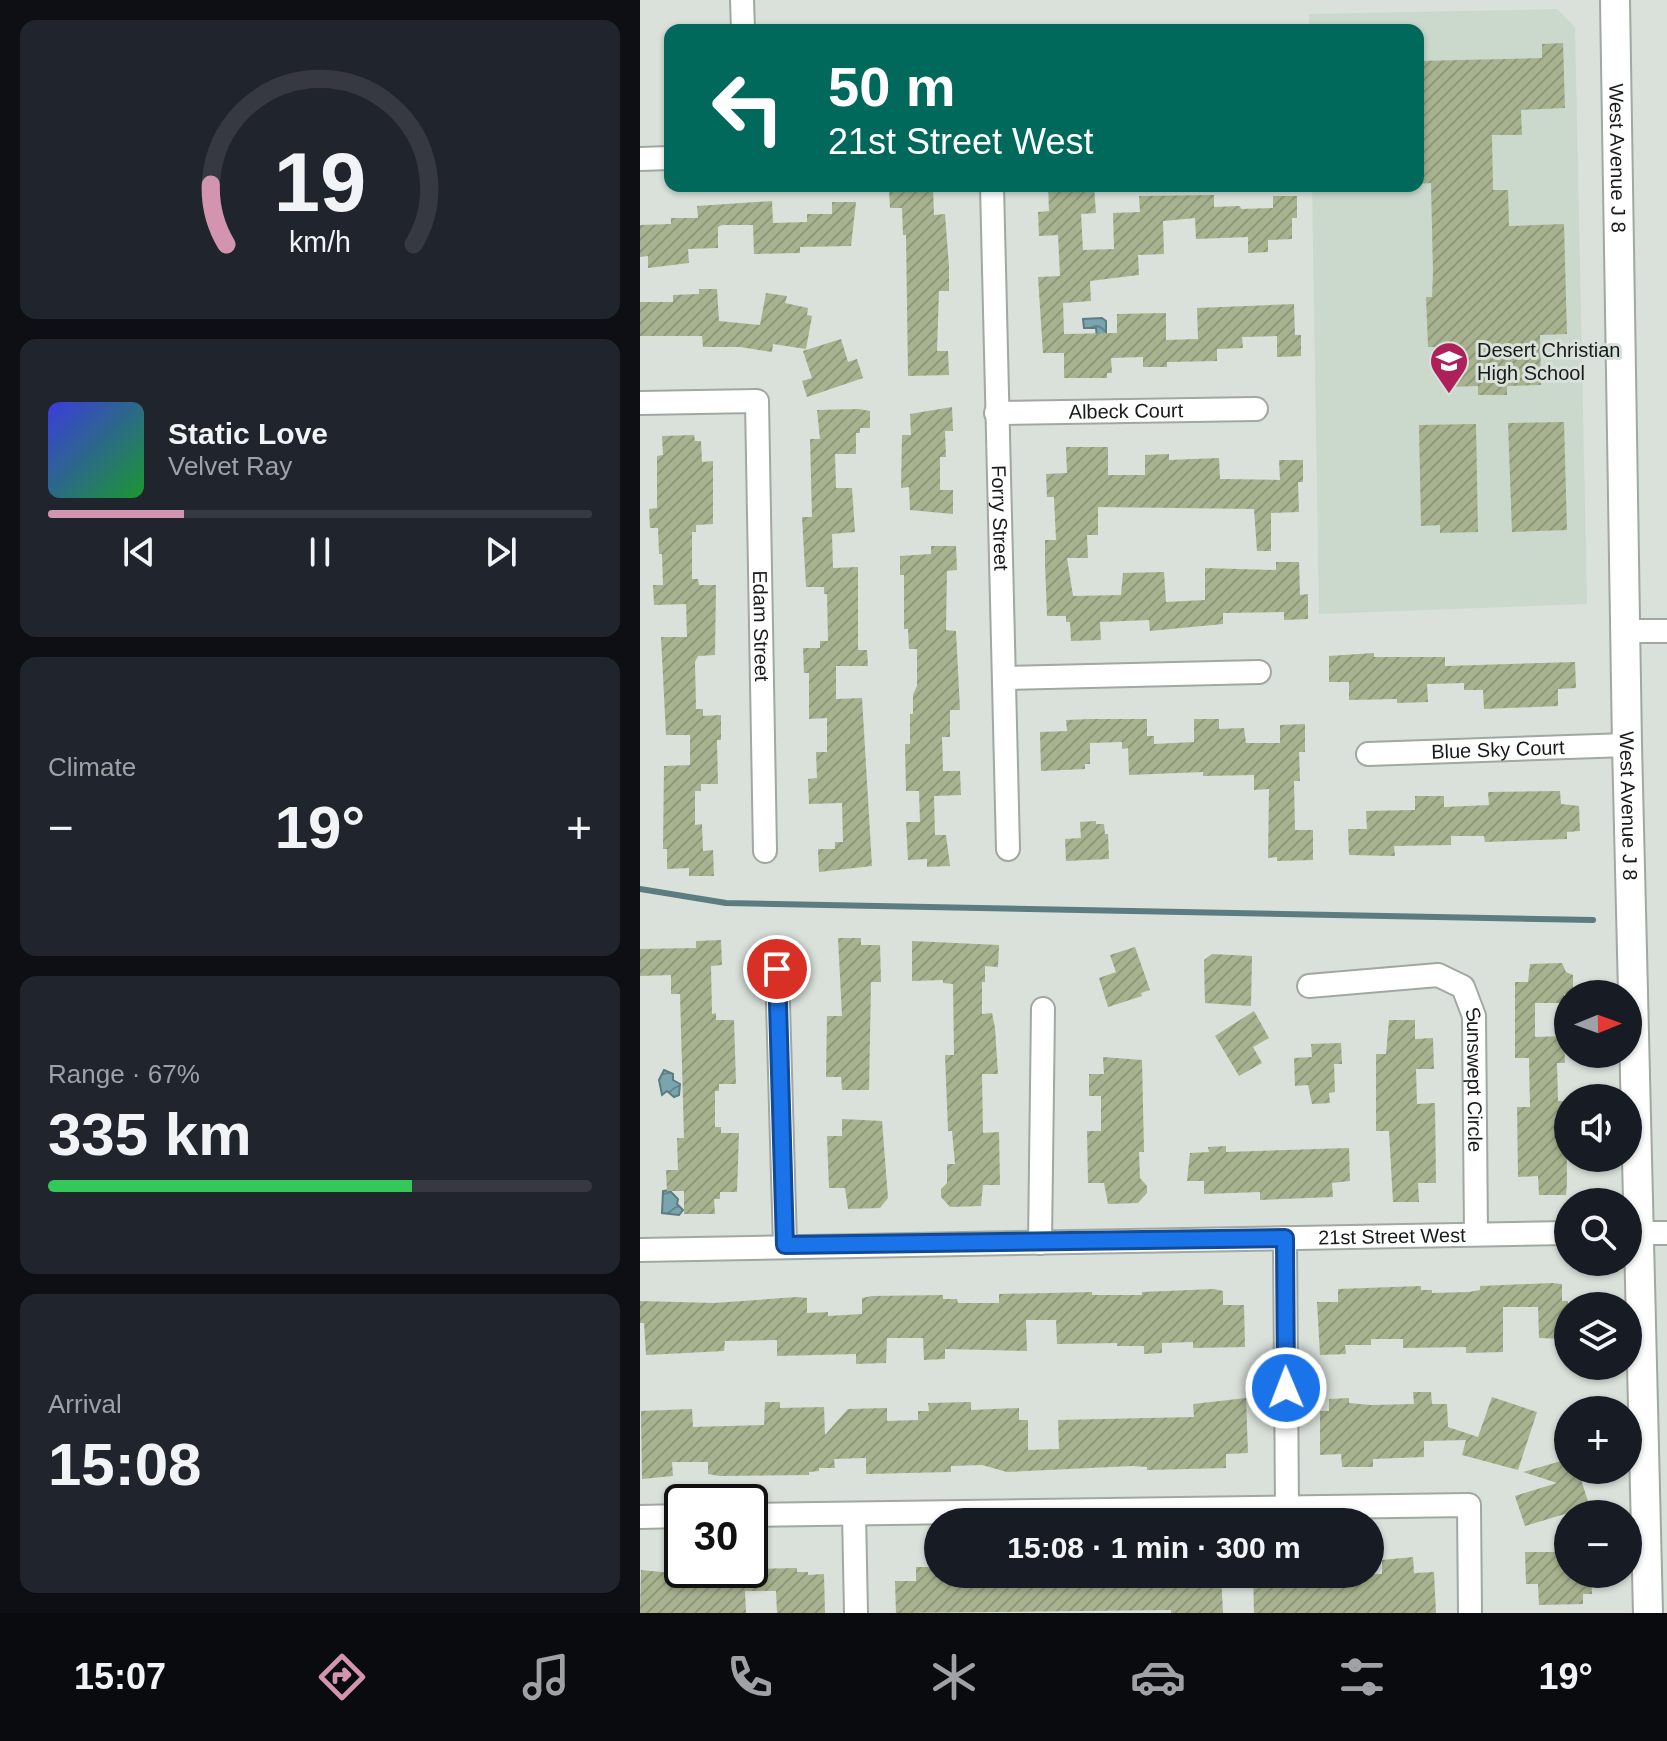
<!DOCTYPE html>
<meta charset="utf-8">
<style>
:root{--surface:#171b24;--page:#20242c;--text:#f1f3f6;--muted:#9ea1a6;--line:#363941;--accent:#d394b0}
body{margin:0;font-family:Helvetica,sans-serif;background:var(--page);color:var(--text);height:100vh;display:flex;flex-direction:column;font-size:30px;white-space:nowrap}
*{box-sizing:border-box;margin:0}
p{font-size:26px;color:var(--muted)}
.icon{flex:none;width:44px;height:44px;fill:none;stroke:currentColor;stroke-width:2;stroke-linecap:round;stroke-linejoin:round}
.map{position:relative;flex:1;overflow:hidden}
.panel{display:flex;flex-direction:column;gap:20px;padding:20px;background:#0d0f14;width:640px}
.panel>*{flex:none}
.guide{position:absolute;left:24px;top:24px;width:760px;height:168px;border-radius:16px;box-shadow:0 2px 6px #0004;background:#00695c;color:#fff;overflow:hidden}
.needle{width:52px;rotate:89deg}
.controls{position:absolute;left:914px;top:980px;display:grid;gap:16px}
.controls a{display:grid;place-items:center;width:88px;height:88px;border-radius:50%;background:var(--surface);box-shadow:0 2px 6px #0004;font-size:40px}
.speed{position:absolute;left:24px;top:1484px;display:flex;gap:16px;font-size:40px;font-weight:700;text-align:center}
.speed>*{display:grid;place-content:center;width:104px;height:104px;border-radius:50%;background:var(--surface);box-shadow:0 2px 6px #0004;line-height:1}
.speed .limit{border:4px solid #111;border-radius:12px;background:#fff;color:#111}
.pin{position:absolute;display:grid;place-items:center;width:68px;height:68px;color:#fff;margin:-34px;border:4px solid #fff;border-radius:50%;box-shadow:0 2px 8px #0007}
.me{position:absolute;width:88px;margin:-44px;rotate:359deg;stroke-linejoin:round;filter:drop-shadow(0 0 6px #0008)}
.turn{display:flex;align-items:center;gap:28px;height:168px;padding:0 32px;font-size:36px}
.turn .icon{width:104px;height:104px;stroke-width:2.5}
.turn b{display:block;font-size:56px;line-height:68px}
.big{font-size:60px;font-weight:600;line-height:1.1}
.panel .widget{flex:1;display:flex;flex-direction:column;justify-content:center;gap:12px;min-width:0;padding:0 28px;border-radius:16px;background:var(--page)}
.panel .dial{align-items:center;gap:0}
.dial svg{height:208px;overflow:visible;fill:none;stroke:var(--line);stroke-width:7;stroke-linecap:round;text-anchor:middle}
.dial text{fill:var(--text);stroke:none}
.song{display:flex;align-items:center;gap:24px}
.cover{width:96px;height:96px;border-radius:12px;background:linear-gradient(135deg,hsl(240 70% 55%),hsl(130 70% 35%))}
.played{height:8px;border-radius:4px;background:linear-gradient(90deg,var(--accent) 25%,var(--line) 25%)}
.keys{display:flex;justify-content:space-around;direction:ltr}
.heat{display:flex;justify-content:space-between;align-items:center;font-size:44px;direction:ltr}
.charge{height:12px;border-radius:6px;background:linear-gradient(90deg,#34c759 67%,var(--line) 0)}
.trip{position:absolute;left:284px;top:1508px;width:460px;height:80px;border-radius:40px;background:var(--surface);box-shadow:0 2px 6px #0004;font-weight:600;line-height:80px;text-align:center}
.dock{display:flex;height:128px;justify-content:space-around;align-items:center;background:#090b0e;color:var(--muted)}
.dock .icon{width:56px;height:56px}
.dock .current{color:var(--accent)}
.dock b{font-size:36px;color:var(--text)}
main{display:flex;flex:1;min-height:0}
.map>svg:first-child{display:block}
.built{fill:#cad9cc}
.water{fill:url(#water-waves);stroke:#5c7c81;stroke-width:2}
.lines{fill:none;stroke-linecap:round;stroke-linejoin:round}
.stream{stroke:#5c7c81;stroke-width:6}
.building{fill:url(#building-hatch)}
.minor-casing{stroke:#a0a8a1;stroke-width:26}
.tertiary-casing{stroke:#a0a8a1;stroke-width:32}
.minor{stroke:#fff;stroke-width:22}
.tertiary{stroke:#fff;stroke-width:28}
.route-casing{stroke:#114b97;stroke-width:20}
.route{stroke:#1a73e8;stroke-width:14}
.labels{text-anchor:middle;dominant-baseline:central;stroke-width:6;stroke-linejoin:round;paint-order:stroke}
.street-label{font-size:20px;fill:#181b19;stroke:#d9e1da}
.poi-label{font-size:20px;fill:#181b19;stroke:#d9e1da;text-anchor:start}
</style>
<main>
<section class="panel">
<div class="widget dial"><svg viewBox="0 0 100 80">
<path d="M14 69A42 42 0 1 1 86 69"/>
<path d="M14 69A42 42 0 0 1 8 46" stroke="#d394b0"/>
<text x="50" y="56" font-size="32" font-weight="700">19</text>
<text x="50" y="72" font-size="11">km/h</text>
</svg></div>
<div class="widget">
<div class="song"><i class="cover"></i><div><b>Static Love</b><p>Velvet Ray</p></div></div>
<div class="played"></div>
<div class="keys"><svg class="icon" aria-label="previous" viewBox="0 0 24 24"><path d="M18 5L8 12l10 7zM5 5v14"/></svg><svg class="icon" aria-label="pause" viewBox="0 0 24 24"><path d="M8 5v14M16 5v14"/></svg><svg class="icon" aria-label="next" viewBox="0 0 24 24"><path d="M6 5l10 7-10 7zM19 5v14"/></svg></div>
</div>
<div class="widget"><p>Climate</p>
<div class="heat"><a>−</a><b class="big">19°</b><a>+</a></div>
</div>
<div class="widget"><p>Range · 67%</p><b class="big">335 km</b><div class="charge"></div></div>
<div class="widget"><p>Arrival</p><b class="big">15:08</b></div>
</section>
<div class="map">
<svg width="1027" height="1613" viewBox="0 0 1027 1613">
<defs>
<pattern id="water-waves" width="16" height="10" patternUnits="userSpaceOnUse" patternTransform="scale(2)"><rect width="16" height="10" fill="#79a6ae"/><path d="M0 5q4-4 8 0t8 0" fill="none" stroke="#62868d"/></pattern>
<pattern id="building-hatch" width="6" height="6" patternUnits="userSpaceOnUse" patternTransform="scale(2)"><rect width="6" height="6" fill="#a7b28f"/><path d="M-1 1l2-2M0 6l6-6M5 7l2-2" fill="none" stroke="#8f987b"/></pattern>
</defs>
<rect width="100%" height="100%" fill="#d9e1da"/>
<path class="built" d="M917 9 935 27 947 604 679 614 672 186H778V30H669V14Z"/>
<path class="water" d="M462 318 466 321V336L457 338 456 328H444L443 319Z
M24 1070 33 1074V1080L40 1084 39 1095 34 1097 27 1091 22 1095 19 1080Z
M29 1190 38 1199 37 1204 43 1210 39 1215 22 1213 23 1191Z"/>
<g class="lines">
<path class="stream" d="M0 889 86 903 953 920"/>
</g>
<path class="building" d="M923 43 925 108 881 110 882 135H852L853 190H868L869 226 924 224 927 334 900 335 901 385 867 386V395H838V386L806 387V347H788L786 297H792L793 272 791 183 778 184V61L902 58V44Z
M408 186H454L456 213 441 214 443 250 474 249 473 213 500 212 499 196 574 195V207L600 206 601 209 633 208V196H657V218H652V239L628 240V252L608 253V237L556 239 555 218 523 221 524 254 498 255 499 275 450 281 451 301 423 303 424 334 477 333V314L526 313V340L558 339 557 308 654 304 655 335H661V356L637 357V336L602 337 603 348 577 349V361L527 362V367H503V357L471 358 472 373H467V378H424V353H403L398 277 420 276 418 235 399 236 398 212 409 211Z
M293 188 294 215 305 214 309 267V291H299L297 351H308L309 375 268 376 266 235H263L262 208H250L249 190Z
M132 201 133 223 167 222V214H192V202H216L211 246 160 247V253L114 254 113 225H82L78 227V248L48 249 49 263 8 268V256L0 257V225L31 224V218H58L57 206Z
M59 289H77L79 321 120 325 126 293 147 296 145 303 168 308 167 315 172 316 166 349 133 344 132 352 100 347H63L62 336H0V302H33V295L59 294Z
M201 339 208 362 217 359 223 378 167 397 162 381 172 378 163 351Z
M312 407 313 431H305L306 457H300V490H313V514L270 510 269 487 261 488 262 435H271L270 414Z
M219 409 230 411V428H220V433H216V454H195L196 488H212L215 532 192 534 193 568 218 567V650H227L228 666H196V699L222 698 232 866 179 872 178 849H195V842H203L202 803 169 804 168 779 177 778 176 752H187V718L169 719V673H164L163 648H180V641H188L187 594H184V587H166L162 517H172L170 439H180L177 410Z
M924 422 927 530 872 532 868 423Z
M836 424 838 532 800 533V525L781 526 779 425Z
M54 435 55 441H61L62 462 73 461V524L56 525V532H52V579H58L59 585H76L75 655 58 656 55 662 56 709H63V716L81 715V740H77L78 784H61V791H55V825L62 824 63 851 73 850 74 876H49V868L27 869V849H23L24 766 50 765V735H26L21 637H47L46 604 14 605 13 585H23L22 554H19L18 528H10L9 509 17 508V456L23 455 22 436Z
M426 447H468V475H505V455L529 454V460L579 458 580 479 640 480 639 460H663V482H658L659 512 631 513V551H617L614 509 458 507V535H447L448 558H427L433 596 481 595 483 573 524 572 526 602 565 600V568L636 570V562H659L660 595 668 594V619L644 620V612L583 613V624L510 631 509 620 460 622 461 640 431 641 430 622H426V616H407L405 564V540H416L414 497H407L406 474 427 473Z
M291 546H316L317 570 307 571 306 630 316 631 320 710H310V737H302L303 771H320L321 795 294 796 295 835H306L310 866 287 867V859L268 860 266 822H280L279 791H266L265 744H270V714H273V695L277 686V649H269L268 629H264V575H260V556L291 554Z
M734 653V657H805V666L935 662 936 688 918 689V706L844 709 843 690H824V683L787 684 788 702 757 703V699L709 700V682H689V656Z
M451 719H507V736H514V744L554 742V719H579V729L604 728 606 743H640V725L665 724V752H659L660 781H654L655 830H673V860L637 861V857L628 858 629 789 614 790V775L563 776V772L489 775 488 748 482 749V742L450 743V764H445V769L401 771 400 732 427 731 426 720Z
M920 791 921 804 939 806 940 831 927 832V839L845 842 844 836H811V845L754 846 755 856 709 855 708 829H727L726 811 775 810V796H804V807L849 805 848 792Z
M456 821V824H464L465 834H468L469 859 426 861 425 839 441 838 440 822Z
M198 938H221V945H240L241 982H231L229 1090H202L201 1077H186L187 1016H202Z
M81 940 82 965 71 966 72 1014 76 1013V1020H94L96 1084H79V1091H75V1127H81V1133H99L97 1192H80V1199H74L75 1214H44V1191H27L26 1170H38L37 1138H44L40 994H31V975L0 976V949L56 948V941Z
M272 941 359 945 358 967 345 966V982H342V1014L352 1013 355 1028 358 1074H342L343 1133 359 1132 360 1185H343L341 1206 310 1207 301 1197V1189L307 1183V1164H315L312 1131H308L305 1055H314L313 984 303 983V980L272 981Z
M495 947 510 990 501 993 502 996 468 1007 459 978 476 972 470 955Z
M572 954 612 956 611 1006 565 1003 564 960Z
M922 963 926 972 933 975V993L924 994V1003H895V1037L924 1036 925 1063H917L918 1101H926L927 1182 926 1195H899L898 1176 878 1177 877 1107H890L889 1058H875V982H888L890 964Z
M614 1011 629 1038 613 1047 622 1063 599 1076 575 1036Z
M749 1020H775V1039L793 1038 794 1069H776L777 1104 795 1103 796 1183H778L779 1202H753L749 1131H736V1054H746Z
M701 1043 702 1064H694L695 1092 689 1093 690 1103 672 1104 668 1085 655 1086 654 1058 672 1057 671 1044Z
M463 1057 502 1060 504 1152H499L500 1178 507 1186V1193L498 1203 468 1204 464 1183H448L447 1131H461V1096H449V1074H464Z
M202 1119 242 1121 248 1198 240 1208 208 1209 205 1188H189L187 1136H202Z
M586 1146V1152L709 1148 710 1181 692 1183 693 1197 620 1200V1192L564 1194V1181H547L550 1153 569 1152 568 1147Z
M912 1283 922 1284V1301H928V1339L899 1338 898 1307H863V1352L826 1353V1347L763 1348V1339H731V1345H705L706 1354 680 1355 677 1302H698V1289L781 1286V1290H792V1293L829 1292 840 1290V1286Z
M574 1289 583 1291V1305H604L605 1347 553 1348V1342L522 1343V1353L504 1354V1346H477V1343L417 1344 416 1320H386L387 1351 305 1349V1359L284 1360 283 1338H247L246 1363 216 1364V1354L137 1356V1340L85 1341 84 1351 6 1355 4 1323H0V1301L74 1303 157 1297 167 1298V1313L188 1312V1316L222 1314V1298L232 1296 303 1295V1299H317L318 1303H359V1294L452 1292V1295H502V1292Z
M773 1392H791L792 1404H807L808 1427 838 1437 852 1397 897 1412 878 1470 822 1455 826 1440 784 1441V1457L733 1459V1467H702L701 1454 680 1455V1411H689V1399L709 1398V1403L731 1405 774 1404Z
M606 1398 608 1453 586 1454V1468L507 1470V1467L492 1466 367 1472 342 1465 311 1466V1472L226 1474V1458L194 1459 195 1468H179V1471L169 1472V1475L80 1476 68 1474V1462H32L33 1476 2 1479 1 1411 52 1409 53 1427 124 1425 125 1402H140V1408L184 1407 185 1435 208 1409 247 1408V1421L278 1420V1411H289L288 1403 331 1402V1410L379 1408V1420H388V1450L419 1449 418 1420 554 1417 553 1404Z
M928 1459V1470H938L952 1514H925L885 1526 875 1496 917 1483 883 1472Z
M885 1552H928V1574L951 1575 952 1594H943V1604L899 1605 898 1584H886Z
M773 1557 774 1573 794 1572 796 1613H614L613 1574H742V1560Z
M276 1567H298V1574H515L516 1579 581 1574 583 1613H531V1610L256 1613 255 1581H276Z
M157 1568V1572H168V1575L184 1574 185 1613H137L136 1591H105L106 1613H0L1 1570 32 1573 33 1586 74 1585 73 1570Z"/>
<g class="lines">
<g class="minor-casing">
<g id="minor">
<path d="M102 0 103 30"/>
<path d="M0 159 30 158"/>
<path id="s1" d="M352 186 368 849"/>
<path id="s2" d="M0 403 117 401 125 851"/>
<path id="s3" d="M356 413 616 409"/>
<path d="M986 631H1027"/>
<path d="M366 678 619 672"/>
<path id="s4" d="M728 754 987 745"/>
<path d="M137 969 145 1245"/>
<path id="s5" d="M669 986 798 975 823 987 834 1016 836 1234"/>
<path d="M988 1233H1027"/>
<path d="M645 1238 647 1508"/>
<path d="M400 1243 403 1009"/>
<path id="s6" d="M0 1250 928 1233"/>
<path d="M214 1514 216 1613"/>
<path d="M110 1515 829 1505 830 1613"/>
<path d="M0 1517 42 1516"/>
</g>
</g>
<g class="tertiary-casing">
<g id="tertiary">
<path id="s7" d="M975 0 987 745 1008 1613"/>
</g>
</g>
<use href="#minor" class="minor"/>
<use href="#tertiary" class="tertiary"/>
</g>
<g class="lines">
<g class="route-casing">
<path id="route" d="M137 969 145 1245 645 1238 646 1388"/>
</g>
<use href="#route" class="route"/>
</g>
<defs>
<g id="school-pin" transform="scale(2)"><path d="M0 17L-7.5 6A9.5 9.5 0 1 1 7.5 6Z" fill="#ae205a" stroke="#d9e1da"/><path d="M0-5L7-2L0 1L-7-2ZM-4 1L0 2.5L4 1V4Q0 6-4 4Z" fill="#fff"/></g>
</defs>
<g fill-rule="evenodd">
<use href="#school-pin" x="809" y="361"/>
</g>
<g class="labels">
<g class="street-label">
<text stroke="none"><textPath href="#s7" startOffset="158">West Avenue J 8</textPath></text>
<text stroke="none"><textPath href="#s3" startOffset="130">Albeck Court</textPath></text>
<text stroke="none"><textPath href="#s1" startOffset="332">Forry Street</textPath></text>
<text stroke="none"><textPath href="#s2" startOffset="342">Edam Street</textPath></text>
<text stroke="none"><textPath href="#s4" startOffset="130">Blue Sky Court</textPath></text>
<text stroke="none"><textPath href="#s7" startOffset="806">West Avenue J 8</textPath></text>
<text stroke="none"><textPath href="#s5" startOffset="252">Sunswept Circle</textPath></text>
<text stroke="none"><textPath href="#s6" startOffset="752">21st Street West</textPath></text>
</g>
<g class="poi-label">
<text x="837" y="350">Desert Christian<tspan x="837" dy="23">High School</tspan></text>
</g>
</g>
</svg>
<div class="controls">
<a><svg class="needle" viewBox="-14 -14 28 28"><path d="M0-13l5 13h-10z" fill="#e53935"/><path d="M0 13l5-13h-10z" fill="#9ea1a6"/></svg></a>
<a><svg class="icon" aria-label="sound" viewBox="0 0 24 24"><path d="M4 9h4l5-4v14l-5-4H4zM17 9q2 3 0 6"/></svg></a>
<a><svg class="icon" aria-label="search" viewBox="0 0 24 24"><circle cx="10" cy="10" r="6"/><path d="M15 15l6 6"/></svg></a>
<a><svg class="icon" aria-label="layers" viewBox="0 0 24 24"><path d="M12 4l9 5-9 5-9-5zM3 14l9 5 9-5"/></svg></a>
<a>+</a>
<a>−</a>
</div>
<div class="speed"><div class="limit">30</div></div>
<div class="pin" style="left:137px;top:969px;background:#d93025"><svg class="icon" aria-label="arrive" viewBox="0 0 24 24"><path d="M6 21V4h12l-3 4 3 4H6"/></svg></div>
<svg class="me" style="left:646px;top:1388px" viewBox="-20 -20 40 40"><circle r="17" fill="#1a73e8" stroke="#fff" stroke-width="3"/><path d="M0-11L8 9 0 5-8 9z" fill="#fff"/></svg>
<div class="trip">15:08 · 1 min · 300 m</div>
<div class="guide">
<div class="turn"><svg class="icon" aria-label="left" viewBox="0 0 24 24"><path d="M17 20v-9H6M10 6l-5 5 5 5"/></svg><div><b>50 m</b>21st Street West</div></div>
</div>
</div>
</main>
<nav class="dock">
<b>15:07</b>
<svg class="icon current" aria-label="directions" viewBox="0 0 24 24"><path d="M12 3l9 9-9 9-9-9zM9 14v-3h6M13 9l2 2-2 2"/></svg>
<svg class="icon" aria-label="music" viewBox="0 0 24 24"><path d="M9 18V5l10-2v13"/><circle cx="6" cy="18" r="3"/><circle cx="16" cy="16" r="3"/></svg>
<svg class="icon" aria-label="phone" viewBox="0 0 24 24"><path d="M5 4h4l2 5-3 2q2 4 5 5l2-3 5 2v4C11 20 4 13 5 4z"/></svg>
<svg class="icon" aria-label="climate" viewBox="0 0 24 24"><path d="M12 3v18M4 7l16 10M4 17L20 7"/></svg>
<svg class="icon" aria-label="car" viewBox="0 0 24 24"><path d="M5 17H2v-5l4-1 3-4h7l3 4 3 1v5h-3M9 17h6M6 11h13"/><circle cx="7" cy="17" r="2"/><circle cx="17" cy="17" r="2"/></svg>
<svg class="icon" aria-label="filters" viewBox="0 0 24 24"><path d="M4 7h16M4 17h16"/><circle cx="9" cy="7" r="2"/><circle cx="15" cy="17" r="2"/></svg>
<b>19°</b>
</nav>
